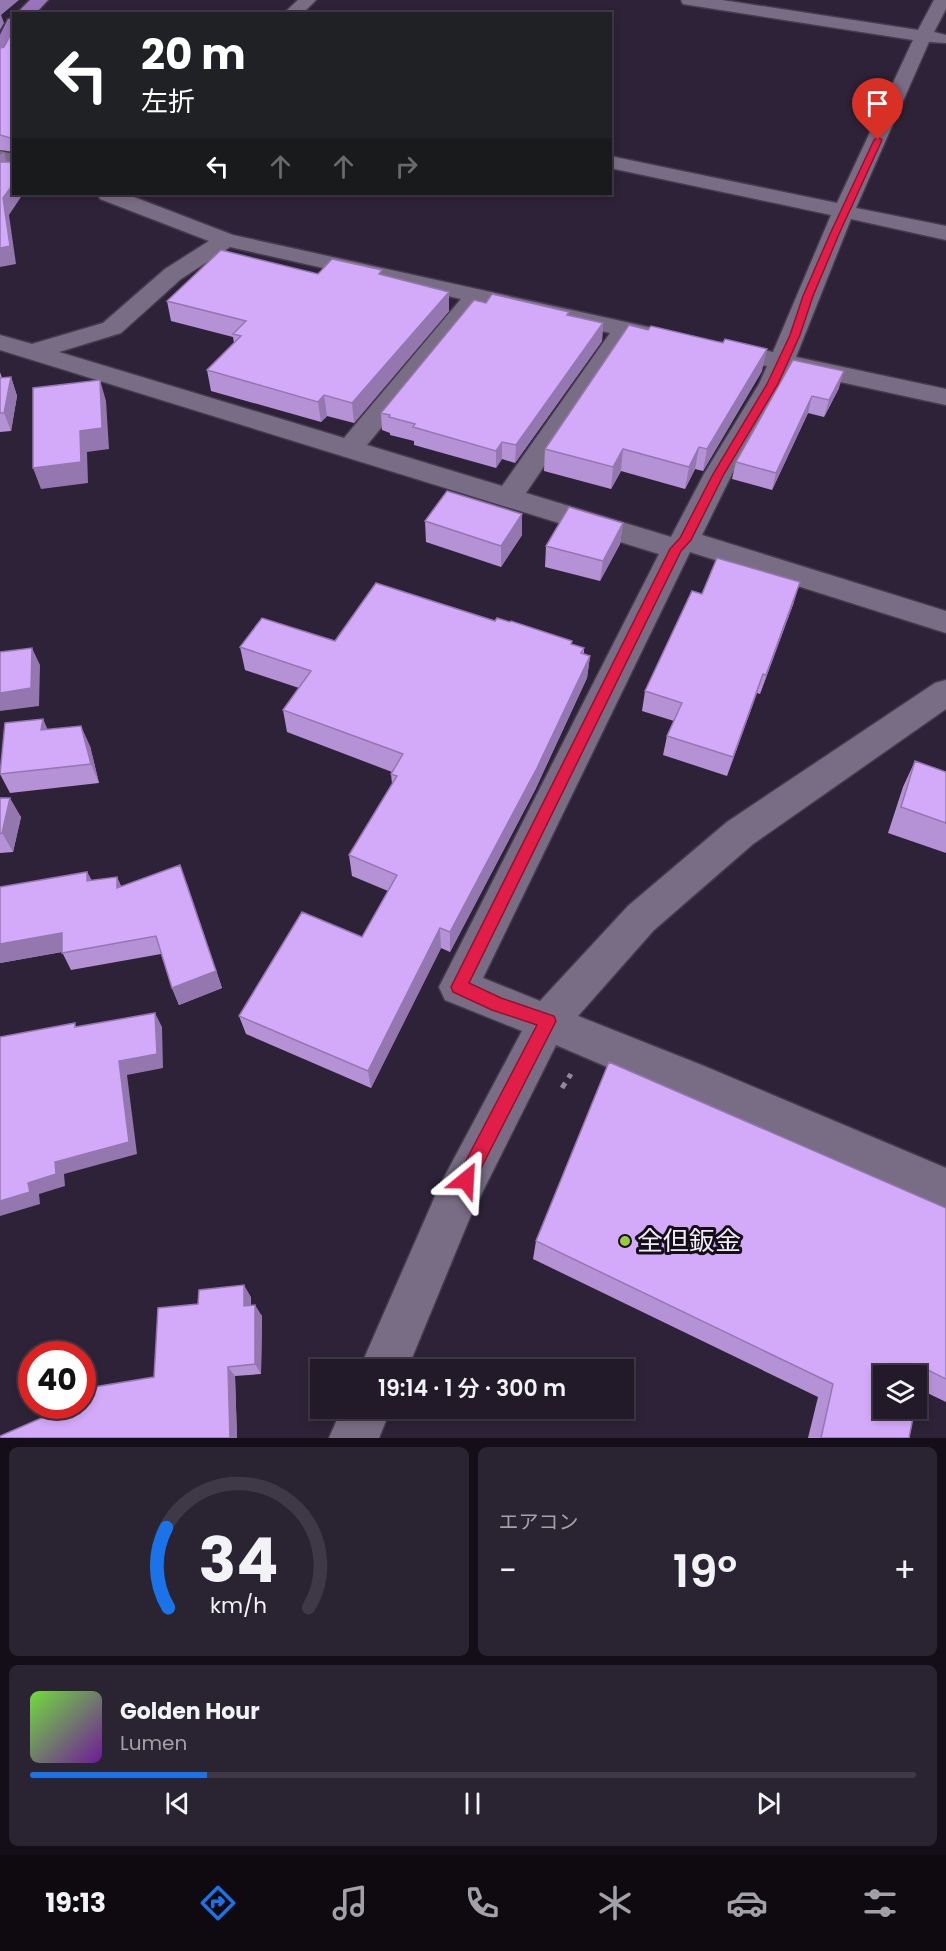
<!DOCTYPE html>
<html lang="ja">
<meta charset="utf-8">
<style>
:root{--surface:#221a29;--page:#2a2331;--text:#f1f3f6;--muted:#a2a1a8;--line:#3f3846;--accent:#1a73e8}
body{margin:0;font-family:Poppins,"Noto Sans JP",sans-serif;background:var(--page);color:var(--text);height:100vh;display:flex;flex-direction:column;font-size:22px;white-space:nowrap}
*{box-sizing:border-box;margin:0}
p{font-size:20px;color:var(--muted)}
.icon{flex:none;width:33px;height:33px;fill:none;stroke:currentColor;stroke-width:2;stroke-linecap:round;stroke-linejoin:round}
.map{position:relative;height:1438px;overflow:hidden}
.drawer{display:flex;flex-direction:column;gap:9px;padding:9px;background:#130e17;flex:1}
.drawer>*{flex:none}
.hud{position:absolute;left:12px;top:12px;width:600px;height:183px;border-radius:0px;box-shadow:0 3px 9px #0003,0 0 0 2px var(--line);background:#202124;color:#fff;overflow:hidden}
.tools{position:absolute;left:873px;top:1365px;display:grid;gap:12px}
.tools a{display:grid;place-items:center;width:54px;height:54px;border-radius:0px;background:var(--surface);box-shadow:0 3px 9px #0003,0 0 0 2px var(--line);font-size:30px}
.speed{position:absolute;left:18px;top:1341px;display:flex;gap:12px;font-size:30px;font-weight:700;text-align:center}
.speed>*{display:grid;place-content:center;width:78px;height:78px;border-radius:50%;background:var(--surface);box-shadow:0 3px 9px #0003,0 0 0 2px var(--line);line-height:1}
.speed .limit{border:9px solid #d22;background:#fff;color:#111}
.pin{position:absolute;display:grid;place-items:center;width:51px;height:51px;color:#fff;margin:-62px -26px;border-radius:50% 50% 50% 0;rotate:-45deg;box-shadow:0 0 6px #0007}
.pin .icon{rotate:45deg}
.me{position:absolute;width:66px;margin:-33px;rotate:27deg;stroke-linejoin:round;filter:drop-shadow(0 0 4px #0008)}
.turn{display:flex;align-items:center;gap:21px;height:126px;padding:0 30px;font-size:27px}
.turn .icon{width:78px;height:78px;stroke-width:2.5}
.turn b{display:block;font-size:42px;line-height:51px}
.lanes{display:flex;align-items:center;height:57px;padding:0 30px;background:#0003;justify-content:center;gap:30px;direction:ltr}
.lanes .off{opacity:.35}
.big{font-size:45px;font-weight:600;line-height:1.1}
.drawer .tile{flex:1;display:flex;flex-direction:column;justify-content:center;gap:9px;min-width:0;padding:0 21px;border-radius:9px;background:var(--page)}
.drawer .dial{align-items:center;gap:0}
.dial svg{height:156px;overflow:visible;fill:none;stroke:var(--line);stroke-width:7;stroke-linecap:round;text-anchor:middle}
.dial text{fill:var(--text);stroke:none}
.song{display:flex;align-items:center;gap:18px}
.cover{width:72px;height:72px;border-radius:9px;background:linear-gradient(135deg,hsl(100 70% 55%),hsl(280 70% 35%))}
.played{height:6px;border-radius:3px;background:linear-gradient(90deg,var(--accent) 20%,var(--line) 20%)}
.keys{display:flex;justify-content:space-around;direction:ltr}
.heat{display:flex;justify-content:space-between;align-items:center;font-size:33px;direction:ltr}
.drawer .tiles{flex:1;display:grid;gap:9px;grid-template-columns:1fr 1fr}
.tile:last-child{grid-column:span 2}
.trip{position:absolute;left:310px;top:1359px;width:324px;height:60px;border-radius:0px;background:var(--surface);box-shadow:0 3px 9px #0003,0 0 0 2px var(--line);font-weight:600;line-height:60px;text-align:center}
.dock{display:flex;height:96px;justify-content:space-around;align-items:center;background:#0e0a10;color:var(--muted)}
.dock .icon{width:42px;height:42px}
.dock .selected{color:var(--accent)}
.dock b{font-size:27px;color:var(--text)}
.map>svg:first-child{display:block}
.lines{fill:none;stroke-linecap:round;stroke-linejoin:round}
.minor-casing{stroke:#463c4e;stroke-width:3}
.major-casing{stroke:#463c4e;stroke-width:3}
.path{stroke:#92899b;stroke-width:5;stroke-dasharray:6 6;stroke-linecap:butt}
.minor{fill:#796d85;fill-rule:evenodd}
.major{fill:#9a74bb;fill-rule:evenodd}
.wall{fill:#b592d6}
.shaded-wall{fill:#9477ae}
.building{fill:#d3aaf9;stroke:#9477ae;stroke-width:1.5}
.route{fill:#e11d48;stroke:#92132f;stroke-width:1.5}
.poi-dot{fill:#96cc39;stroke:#130e17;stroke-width:2}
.labels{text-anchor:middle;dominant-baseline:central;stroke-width:6;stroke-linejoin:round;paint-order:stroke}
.near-poi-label{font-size:26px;fill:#f3ecfa;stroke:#130e17;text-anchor:start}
</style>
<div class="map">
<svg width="946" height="1438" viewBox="0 0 946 1438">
<rect width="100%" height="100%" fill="#2d2237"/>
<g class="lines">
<g class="minor-casing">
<path id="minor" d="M298 0H316L302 14H283Z
M681 0H722L918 30 934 0H946V9L934 32 946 35V43L929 42 856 208 946 226V240L851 219 796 357 946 389V405L790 371 785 384 732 474 702 535 946 611V633L690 552 483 978 540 1001 628 906 727 822 935 683 946 680V709L753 844 654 930 578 1016 704 1066 946 1168V1212L556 1045 471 1215 407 1370H359L440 1185 522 1031 445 1000 439 987 659 554 0 350V335L32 344 103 323 165 269 209 241 100 199 98 194H126L233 235 680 334 683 339 680 344 671 346 631 337 526 493 671 537 704 474 759 384 767 366 713 354 710 349 713 344 722 342 773 352 831 215 610 168V156L837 203 913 40 689 5 683 4ZM230 247 461 299 344 438 59 352 121 333 181 279ZM483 304 610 333 502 486 367 445Z
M0 151 14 154V166L0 163Z
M342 1408H391L379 1438H329Z"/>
</g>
<g class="major-casing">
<path id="major" d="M30 0H48L35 14H16Z
M14 18V45L6 60 0 61V35L8 19Z"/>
</g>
<path class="path" d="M562 1088 571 1074"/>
<use href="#minor" class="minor"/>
<use href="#major" class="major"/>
</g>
<path class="wall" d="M0 48 14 152 0 150Z
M318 274 383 275 449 311 354 423 327 416 321 422 211 391 207 370 234 343 233 337 171 321 167 301Z
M486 303 569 315 603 323 602 341 515 463 502 459 496 468 414 445V441L390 435V433L382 430 381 413Z
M793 360 839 388 824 417 808 413 772 490 732 479 736 462Z
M762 371 703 471 695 469 685 489 621 471 611 489 544 471 545 449Z
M0 372 2 378 11 377 17 396 11 431 0 432Z
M522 514V535L501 567 426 542 425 521Z
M623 523 620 544 600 581 545 567 546 546Z
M702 594 794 602 760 694 757 693 727 776 663 755 667 736 674 721 642 711 645 691Z
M495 621 572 641V644L584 648V654L590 656 587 678 535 790 450 952 441 948 371 1088 246 1034 239 1016 362 937 388 891 352 876 349 855 392 784 391 774 392 772 287 732 283 710 299 688 245 670 240 647 335 641Z
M43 719 47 730 90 746 99 783 10 793 0 774Z
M915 761 946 772V853L888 833 903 787Z
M0 798 21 817 13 852 0 853Z
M87 872 92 881 117 877 121 886 187 884 222 988 179 1005 172 988 161 954 71 970 62 952 0 963Z
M946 1208V1402L919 1389 909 1438H808L818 1397 533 1259 536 1241Z
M251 1297V1305L262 1316 261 1374 235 1376 237 1438H0L154 1377 198 1304Z"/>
<path class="shaded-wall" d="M0 0H19L1 15 4 23 0 30Z
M4 152 8 167 0 173V155Z
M14 183V194H23L9 215 16 264 0 267V248L3 198Z
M449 292V311L354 423 352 403Z
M603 323 602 341 515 463 516 445Z
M767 349 762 371 703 471 707 449Z
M844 371 839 388 824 417 829 400Z
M11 377 17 396 11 431 4 413Z
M100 380 106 401 109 449 87 452 88 483 41 489 33 468 80 431Z
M324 395 327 416 321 422 318 402Z
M812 396 808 413 772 490 776 473Z
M502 442V459L496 468V451Z
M699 447 695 469 685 489 689 467Z
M623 449 621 471 611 489 613 467Z
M522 514V535L501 567V546Z
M623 523 620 544 600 581 603 561Z
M800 582 794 602 760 694 766 675Z
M32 648 40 665 39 706 0 711V693Z
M590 656 587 678 535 790 450 952V932Z
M763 674 757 693 727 776 733 757Z
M43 719 52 739 41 730Z
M81 726 90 746 99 783 91 764Z
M10 798 21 817 13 852 2 833Z
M87 872 96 890 87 881Z
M117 877 125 896 117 888Z
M187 884 222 988 179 1005 172 988Z
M440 928 441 948 371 1088 368 1071Z
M62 933 72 950 0 963V944Z
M155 1013 162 1027 163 1068 127 1075 137 1154 64 1174 65 1186 39 1194 40 1204 0 1216V1201L28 1183 55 1162 119 1061Z
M244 1285 251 1297 250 1317 244 1306Z
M255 1305 262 1316 261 1374 255 1364Z
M228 1367 235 1376 237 1438H230Z"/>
<path class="building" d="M12 24 14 25V145L12 146 11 138 0 135V48L4 47 12 32Z
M0 162H14V183L3 198 10 246 0 248Z
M221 250 318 274 332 259 382 270 379 274 449 292 352 403 324 395 318 402 207 370 241 336 233 334 246 321 167 301Z
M492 294 569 312 567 315 603 323 516 445 502 442 496 451 413 427 415 424 389 417 390 415 381 413 474 300 486 303Z
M629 325 648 330 651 326 723 343 725 339 767 349 707 449 699 447 689 467 623 449 613 467 545 449Z
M793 360 844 371 829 400 812 396 776 473 736 462Z
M11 377 4 413H0V378Z
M100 380 102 428 80 431 81 462 33 468V388Z
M447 491 522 514 501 546 425 521Z
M569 507 623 523 603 561 546 546Z
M717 558 800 582 766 675 763 674 733 757 667 736 682 703 645 691 692 591 702 594Z
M376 583 495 621 497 618 510 622 511 621 572 641 571 644 584 648 581 653 590 656 537 768 450 932 440 928 368 1071 239 1016 302 912 362 937 397 875 349 855 397 776 391 774 403 754 283 710 311 671 240 647 262 618 335 641Z
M32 648 31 688 0 693V652Z
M43 719 41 730 81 726 91 764 0 774 5 723Z
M915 761 946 772V823L901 807Z
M0 798H10L2 833 0 834Z
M180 865 216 971 172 988 156 936 62 953V933L0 944V887L87 872V881L117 877V888Z
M155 1013 157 1054 119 1061 129 1142 55 1162 56 1174 28 1183 30 1192 0 1201V1037L75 1023V1027Z
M609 1062 946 1208V1379L924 1368 916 1403V1376H884V1408H915L909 1438H821L833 1384 536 1241Z
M244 1285V1306L255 1305V1364L228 1367 230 1438H0V1436L69 1406H82V1389L154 1377 158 1308 198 1304 199 1290Z"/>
<path class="route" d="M878 137 882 140 839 234 813 296 800 335 778 384 724 474 691 540 681 551 469 983 501 998 554 1016 556 1021 472 1186 466 1189 459 1186 457 1180 459 1174 537 1025 492 1010 453 992 451 987 670 549 680 538 713 474 767 384 790 335 803 296 830 234 874 140Z"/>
<circle class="poi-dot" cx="625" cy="1241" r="6"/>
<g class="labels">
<g class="near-poi-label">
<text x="637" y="1241">全但鈑金</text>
</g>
</g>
</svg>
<div class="tools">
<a><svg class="icon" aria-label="layers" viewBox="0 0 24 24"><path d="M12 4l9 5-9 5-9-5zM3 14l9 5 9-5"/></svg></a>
</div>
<div class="speed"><div class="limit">40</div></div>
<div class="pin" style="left:878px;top:140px;background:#d93025"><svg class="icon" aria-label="arrive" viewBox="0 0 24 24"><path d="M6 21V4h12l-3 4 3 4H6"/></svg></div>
<svg class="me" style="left:466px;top:1180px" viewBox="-20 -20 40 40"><path d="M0-17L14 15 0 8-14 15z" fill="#e11d48" stroke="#fff" stroke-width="4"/></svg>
<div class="trip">19:14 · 1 分 · 300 m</div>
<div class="hud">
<div class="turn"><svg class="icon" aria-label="left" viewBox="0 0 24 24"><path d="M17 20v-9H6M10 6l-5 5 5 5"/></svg><div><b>20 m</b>左折</div></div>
<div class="lanes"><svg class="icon" aria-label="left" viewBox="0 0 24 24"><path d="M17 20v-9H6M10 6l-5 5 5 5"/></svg><svg class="icon off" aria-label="ahead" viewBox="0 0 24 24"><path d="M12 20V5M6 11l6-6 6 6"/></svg><svg class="icon off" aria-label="ahead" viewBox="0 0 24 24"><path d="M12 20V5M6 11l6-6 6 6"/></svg><svg class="icon off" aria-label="right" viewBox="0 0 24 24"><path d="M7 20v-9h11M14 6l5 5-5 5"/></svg></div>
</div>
</div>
<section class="drawer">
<div class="tiles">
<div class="tile dial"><svg viewBox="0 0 100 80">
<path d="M14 69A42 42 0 1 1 86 69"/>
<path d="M14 69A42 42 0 0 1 13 28" stroke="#1a73e8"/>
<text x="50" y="56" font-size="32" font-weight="700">34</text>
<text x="50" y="72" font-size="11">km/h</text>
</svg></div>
<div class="tile"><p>エアコン</p>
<div class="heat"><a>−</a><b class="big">19°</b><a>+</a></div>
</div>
<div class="tile">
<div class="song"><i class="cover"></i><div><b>Golden Hour</b><p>Lumen</p></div></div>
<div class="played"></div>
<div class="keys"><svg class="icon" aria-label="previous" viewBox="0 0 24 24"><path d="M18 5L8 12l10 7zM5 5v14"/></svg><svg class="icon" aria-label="pause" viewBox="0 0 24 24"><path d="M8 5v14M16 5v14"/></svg><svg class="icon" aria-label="next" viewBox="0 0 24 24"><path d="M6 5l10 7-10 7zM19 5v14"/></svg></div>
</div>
</div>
</section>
<nav class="dock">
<b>19:13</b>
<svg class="icon selected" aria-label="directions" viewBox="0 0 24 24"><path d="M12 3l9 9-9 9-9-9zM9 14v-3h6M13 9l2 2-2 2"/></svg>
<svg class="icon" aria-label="music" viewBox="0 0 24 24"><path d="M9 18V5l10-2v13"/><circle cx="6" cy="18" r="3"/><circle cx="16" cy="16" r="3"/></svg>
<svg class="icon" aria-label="phone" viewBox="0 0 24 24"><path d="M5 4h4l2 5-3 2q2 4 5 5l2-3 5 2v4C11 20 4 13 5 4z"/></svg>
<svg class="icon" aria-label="climate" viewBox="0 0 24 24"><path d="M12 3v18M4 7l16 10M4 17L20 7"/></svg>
<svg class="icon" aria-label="car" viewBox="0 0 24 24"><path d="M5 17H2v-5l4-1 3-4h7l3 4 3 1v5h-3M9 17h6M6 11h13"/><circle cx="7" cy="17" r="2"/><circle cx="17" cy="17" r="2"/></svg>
<svg class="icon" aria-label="filters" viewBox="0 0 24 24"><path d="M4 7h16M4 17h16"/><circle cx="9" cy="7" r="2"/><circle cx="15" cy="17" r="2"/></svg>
</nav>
